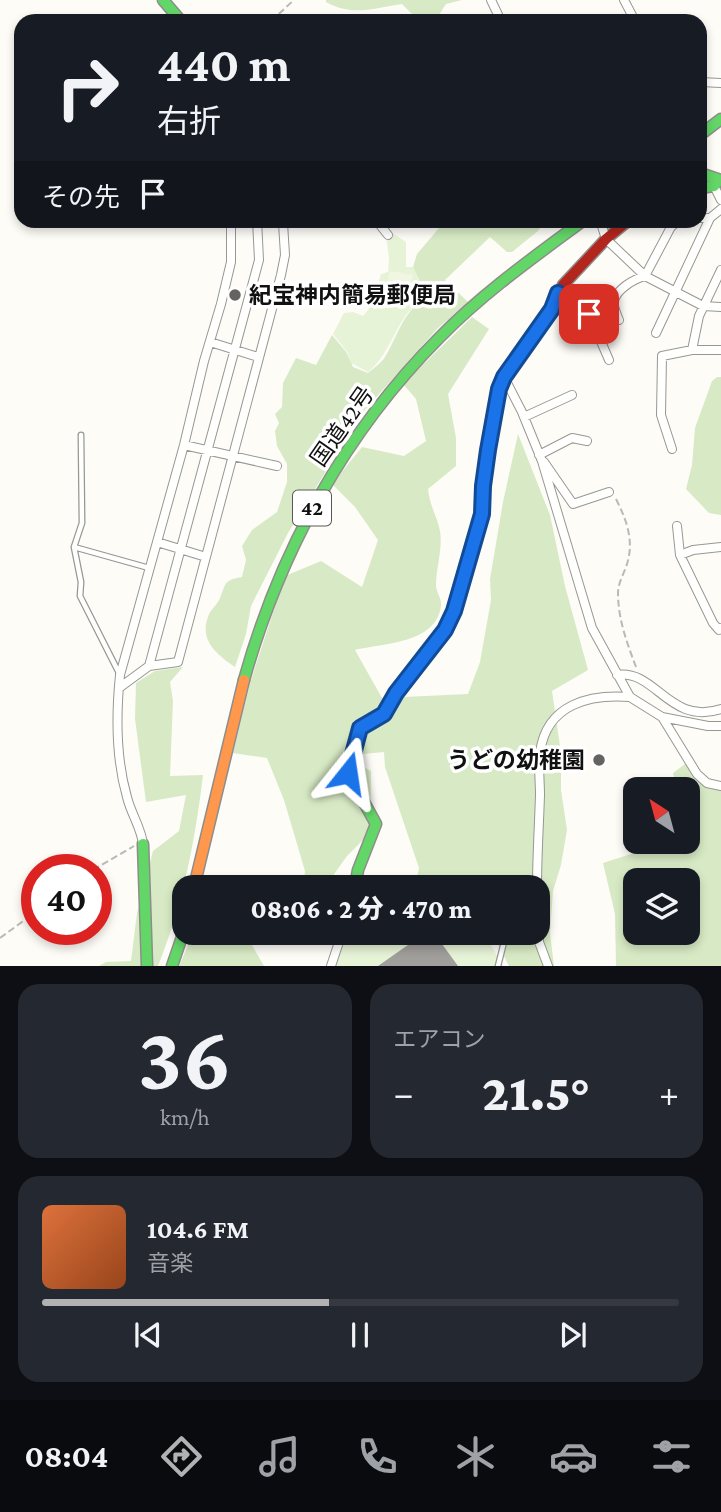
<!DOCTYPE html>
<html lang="ja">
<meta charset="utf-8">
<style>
:root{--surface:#171b24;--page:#242831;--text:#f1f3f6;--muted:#9ea1a6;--line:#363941;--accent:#b2b2b3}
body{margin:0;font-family:"Crimson Pro","Noto Sans JP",serif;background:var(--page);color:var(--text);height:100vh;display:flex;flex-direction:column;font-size:26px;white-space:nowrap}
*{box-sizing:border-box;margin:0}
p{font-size:23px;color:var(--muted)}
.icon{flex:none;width:38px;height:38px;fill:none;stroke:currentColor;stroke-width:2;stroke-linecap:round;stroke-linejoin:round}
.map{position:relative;height:966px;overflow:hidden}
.drawer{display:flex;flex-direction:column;gap:18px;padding:18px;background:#0d0f14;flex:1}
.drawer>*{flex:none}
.banner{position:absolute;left:14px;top:14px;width:693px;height:214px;border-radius:21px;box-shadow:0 4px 10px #0003;background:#171b24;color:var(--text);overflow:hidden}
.needle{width:46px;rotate:324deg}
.tools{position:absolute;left:623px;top:777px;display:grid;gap:14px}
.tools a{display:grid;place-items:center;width:77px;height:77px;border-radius:14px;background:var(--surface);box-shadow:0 4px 10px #0003;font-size:35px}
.speed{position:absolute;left:21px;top:854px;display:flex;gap:14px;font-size:35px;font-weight:700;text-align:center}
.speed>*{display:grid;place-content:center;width:91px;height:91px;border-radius:50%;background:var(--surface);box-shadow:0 4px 10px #0003;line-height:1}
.speed .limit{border:10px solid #d22;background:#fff;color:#111}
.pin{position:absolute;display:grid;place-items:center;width:60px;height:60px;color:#fff;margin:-30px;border-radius:14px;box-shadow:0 4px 10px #0006}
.me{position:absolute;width:77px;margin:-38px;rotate:15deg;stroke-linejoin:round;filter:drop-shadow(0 0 5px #0008)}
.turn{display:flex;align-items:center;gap:24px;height:147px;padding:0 28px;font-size:32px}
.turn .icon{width:91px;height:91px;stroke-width:2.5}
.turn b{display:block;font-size:49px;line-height:60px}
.then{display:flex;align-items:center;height:66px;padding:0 28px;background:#0003;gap:14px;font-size:26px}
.big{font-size:52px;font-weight:800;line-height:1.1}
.drawer .card{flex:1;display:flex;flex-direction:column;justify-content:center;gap:10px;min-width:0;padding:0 24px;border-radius:21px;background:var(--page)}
.drawer .dial{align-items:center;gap:0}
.dial b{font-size:91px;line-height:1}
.song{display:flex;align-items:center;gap:21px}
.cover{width:84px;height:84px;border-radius:10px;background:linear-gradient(135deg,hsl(20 70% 55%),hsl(20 70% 35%))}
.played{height:7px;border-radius:4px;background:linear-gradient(90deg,var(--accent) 45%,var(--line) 45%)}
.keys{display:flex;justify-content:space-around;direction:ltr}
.heat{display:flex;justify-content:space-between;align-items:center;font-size:38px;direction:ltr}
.drawer .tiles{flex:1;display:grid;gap:18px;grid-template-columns:1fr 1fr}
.card:last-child{grid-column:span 2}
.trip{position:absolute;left:172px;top:875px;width:378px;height:70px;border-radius:21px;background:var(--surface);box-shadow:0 4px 10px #0003;font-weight:800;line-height:70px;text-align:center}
.dock{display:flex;height:112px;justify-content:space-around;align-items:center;background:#090b0e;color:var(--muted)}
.dock .icon{width:49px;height:49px}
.dock .current{color:var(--accent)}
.dock b{font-size:32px;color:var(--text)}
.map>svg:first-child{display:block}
.green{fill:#e7f3d7}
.forest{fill:#d8eac5;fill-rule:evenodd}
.pitch{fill:#f0f6e1}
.building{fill:#a19f9c}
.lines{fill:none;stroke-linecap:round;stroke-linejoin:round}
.lane-casing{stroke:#979795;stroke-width:7}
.street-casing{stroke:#979795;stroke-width:10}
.fast-casing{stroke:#8e8d8b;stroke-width:13}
.slow-casing{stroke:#8e8d8b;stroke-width:13}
.jam-casing{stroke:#8e8d8b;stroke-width:13}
.path{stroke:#b9b9b8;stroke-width:2;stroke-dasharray:7 3.5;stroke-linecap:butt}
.lane{stroke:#fffffe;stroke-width:4.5}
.street{stroke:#fffffe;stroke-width:8}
.fast{stroke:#63d668;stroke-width:10}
.slow{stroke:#ff974d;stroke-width:10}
.jam{stroke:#b3261e;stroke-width:10}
.route-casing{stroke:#114b97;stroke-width:18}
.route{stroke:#1a73e8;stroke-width:12}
.poi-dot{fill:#646362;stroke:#fff;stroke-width:2.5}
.labels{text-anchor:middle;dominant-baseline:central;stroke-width:7;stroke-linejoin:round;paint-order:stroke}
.shield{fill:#fff;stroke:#585858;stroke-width:2}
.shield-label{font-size:21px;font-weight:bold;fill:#111}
.poi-label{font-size:23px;font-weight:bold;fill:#111;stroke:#fff;text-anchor:start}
.street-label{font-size:23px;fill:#111;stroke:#fff}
</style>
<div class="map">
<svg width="721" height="966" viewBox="0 0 721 966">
<rect width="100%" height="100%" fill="#fdfcf7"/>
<path class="green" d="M392 233 406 242V267H413L426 297C396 313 394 351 368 372L351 363 348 353 333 334 344 313 353 312 363 316 372 305 381 274 388 272 389 258 386 236Z
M340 933H484L503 966H334Z"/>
<path class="forest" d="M326 0H462L446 4 435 21H414L412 14 402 4C374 8 353 17 326 2Z
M464 221H545L538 231 512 252H507L490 237 445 280 468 302 437 329 362 413 288 533 251 606 246 634 235 667C218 655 199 641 208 617 210 610 217 605 220 598 226 583 224 580 242 577L246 560 242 546 252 530 277 512 287 482V464L277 446 275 431 279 423 275 414 282 407 283 383 296 358 316 365 332 335 347 353 353 367 368 373C374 368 381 363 385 357 398 336 403 310 427 297L413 267 417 254 439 228Z
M472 317 489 329 448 394 456 438V466L428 489C430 507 437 516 440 531 443 548 436 568 436 585 436 592 442 599 441 606 436 644 383 643 355 650L382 698 468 694 480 662 491 600 490 579 503 502 518 434 550 515 565 586 588 670 552 691 561 753V790L567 830 561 865 553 891 550 933 554 966H509L492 933H537V887H415L419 868 385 767 384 752 363 754V767L371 771 370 833 347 856 325 887H300L304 883 305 871 284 800 267 758 233 753 250 683 285 576 321 561 362 587 378 540 355 507 332 484 362 447 404 456 426 441 416 399 403 384Z
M717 377H721V515L709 513 686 489 692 465 695 428 712 381Z
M183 667 170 682 173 701 170 776 203 775C195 842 183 903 158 966H99L106 962 131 961 137 913 153 851 179 831 186 795 146 802 135 719 136 683 155 671Z
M689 761 697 774 721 786V966H616L615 914 603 863 637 852 650 842H688V789H677L673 773ZM635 880H688V933H635Z
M193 933H245L264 966H179Z"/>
<path class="pitch" d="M390 271 413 275 408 304 383 300Z"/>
<path class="building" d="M425 933H434L458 966H378Z"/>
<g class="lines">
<g class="lane-casing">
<path id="lane" d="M81 435 82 523 74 547 81 582 80 596 120 675
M74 547 149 568
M498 966 505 938 515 933"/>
</g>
<g class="street-casing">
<path id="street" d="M491 0 501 21
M624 0 635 21
M700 82 721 83
M714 186 721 200
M700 218H710L721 209
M376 220 388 235
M600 220 606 239 645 276 703 306 721 307
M558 293 589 314 609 360
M619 320C617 315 613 307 614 302 615 290 634 279 645 276L671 227 679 220
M656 333 710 218
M210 342 258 357
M692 350 699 316 721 270
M504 377 522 412 542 461 592 628 630 697 662 717 708 726H721
M524 417 572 395
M184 445 277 466
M672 449 661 415 662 356 692 350H721
M539 455 572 438 587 441
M544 462 573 504 609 492
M677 526 680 555 713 623 719 630 721 628
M157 542 206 557
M680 555 693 550 721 547
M149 666 178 662 281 275 285 255 283 223
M617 675C656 669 669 726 721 709
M119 688 149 666 259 260 257 220
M662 717 697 774 707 783 721 786
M143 844C141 827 131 814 127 797 116 759 116 714 120 675L184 445 204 361 221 304 231 262V220
M537 887C537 857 539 826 540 795 540 781 538 766 540 752 547 704 589 694 630 697
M537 897 539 942 548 966
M331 966 342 933"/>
</g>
<g class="fast-casing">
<path id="fast" d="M163 0 181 21
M700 135 721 119
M700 173 721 180
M700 188 714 186 719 180
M244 680C280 551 345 432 440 337 483 293 534 257 584 220
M143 844 147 966
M355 887 358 870 376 824 348 773 360 728 384 714 396 693 445 630 454 611 482 514 487 459
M172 966 184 931"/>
</g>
<g class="slow-casing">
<path id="slow" d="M194 887 244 680"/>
</g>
<g class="jam-casing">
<path id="jam" d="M487 459 499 389 504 377 552 309 563 285 606 239 629 220"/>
</g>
<path class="path" d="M271 21 294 0
M616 499C627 521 635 542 626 567 623 575 618 584 618 593 618 619 627 643 636 667
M93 870 134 846
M0 938 37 911"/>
<use href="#lane" class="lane"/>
<use href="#street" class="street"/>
<use href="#fast" class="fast"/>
<use href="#slow" class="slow"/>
<use href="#jam" class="jam"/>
</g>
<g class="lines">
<g class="route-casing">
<path id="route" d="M348 773 360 728 384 714 396 693 445 630 454 611 482 514 483 486 488 450 499 389 504 377 552 309 558 293 589 314"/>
</g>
<use href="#route" class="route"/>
</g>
<g class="poi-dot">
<circle cx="235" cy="295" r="7"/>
<circle cx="599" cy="760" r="7"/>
</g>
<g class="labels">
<rect class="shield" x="293" y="490.5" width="38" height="35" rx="5"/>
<g class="shield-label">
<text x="312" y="508">42</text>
</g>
<g class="poi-label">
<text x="249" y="295">紀宝神内簡易郵便局</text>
<text x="585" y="760" text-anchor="end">うどの幼稚園</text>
</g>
<g class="street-label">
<text transform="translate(342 426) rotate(-55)">国道42号</text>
</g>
</g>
</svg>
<div class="tools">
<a><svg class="needle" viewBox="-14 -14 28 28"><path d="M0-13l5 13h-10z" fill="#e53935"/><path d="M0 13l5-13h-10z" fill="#9ea1a6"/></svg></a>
<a><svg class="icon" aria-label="layers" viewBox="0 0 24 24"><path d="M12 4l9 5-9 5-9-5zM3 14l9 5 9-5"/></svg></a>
</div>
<div class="speed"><div class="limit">40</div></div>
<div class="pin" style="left:589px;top:314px;background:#d93025"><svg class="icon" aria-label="arrive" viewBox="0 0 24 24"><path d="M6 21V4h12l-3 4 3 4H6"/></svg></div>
<svg class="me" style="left:348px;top:773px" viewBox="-20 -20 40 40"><path d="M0-17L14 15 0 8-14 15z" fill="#1a73e8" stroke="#fff" stroke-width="4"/></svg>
<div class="trip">08:06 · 2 分 · 470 m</div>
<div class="banner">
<div class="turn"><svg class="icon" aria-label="right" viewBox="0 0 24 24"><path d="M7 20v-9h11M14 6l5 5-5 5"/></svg><div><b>440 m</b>右折</div></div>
<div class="then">その先<svg class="icon" aria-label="arrive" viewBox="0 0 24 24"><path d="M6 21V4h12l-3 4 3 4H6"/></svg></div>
</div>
</div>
<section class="drawer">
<div class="tiles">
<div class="card dial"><b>36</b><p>km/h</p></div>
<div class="card"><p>エアコン</p>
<div class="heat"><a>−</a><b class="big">21.5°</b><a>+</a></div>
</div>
<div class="card">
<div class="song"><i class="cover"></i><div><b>104.6 FM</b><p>音楽</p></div></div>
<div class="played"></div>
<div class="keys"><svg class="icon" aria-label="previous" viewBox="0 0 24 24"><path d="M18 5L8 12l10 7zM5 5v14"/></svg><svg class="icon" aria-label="pause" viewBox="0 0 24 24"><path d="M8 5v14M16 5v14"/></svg><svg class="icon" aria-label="next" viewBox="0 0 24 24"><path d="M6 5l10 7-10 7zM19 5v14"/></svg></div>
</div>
</div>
</section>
<nav class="dock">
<b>08:04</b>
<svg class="icon current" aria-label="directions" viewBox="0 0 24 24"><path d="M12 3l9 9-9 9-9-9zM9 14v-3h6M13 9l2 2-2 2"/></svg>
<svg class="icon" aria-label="music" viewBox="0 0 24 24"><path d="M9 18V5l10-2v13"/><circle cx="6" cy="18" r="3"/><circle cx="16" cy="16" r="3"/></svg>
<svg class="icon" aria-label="phone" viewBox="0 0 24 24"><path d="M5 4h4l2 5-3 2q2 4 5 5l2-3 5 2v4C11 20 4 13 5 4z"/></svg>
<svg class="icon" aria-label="climate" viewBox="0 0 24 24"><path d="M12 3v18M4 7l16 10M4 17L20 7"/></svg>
<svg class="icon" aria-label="car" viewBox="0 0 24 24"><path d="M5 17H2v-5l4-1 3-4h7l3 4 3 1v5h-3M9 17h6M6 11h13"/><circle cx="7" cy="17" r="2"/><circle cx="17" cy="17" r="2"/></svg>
<svg class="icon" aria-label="filters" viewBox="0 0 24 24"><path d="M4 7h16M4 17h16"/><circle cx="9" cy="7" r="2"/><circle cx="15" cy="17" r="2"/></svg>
</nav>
